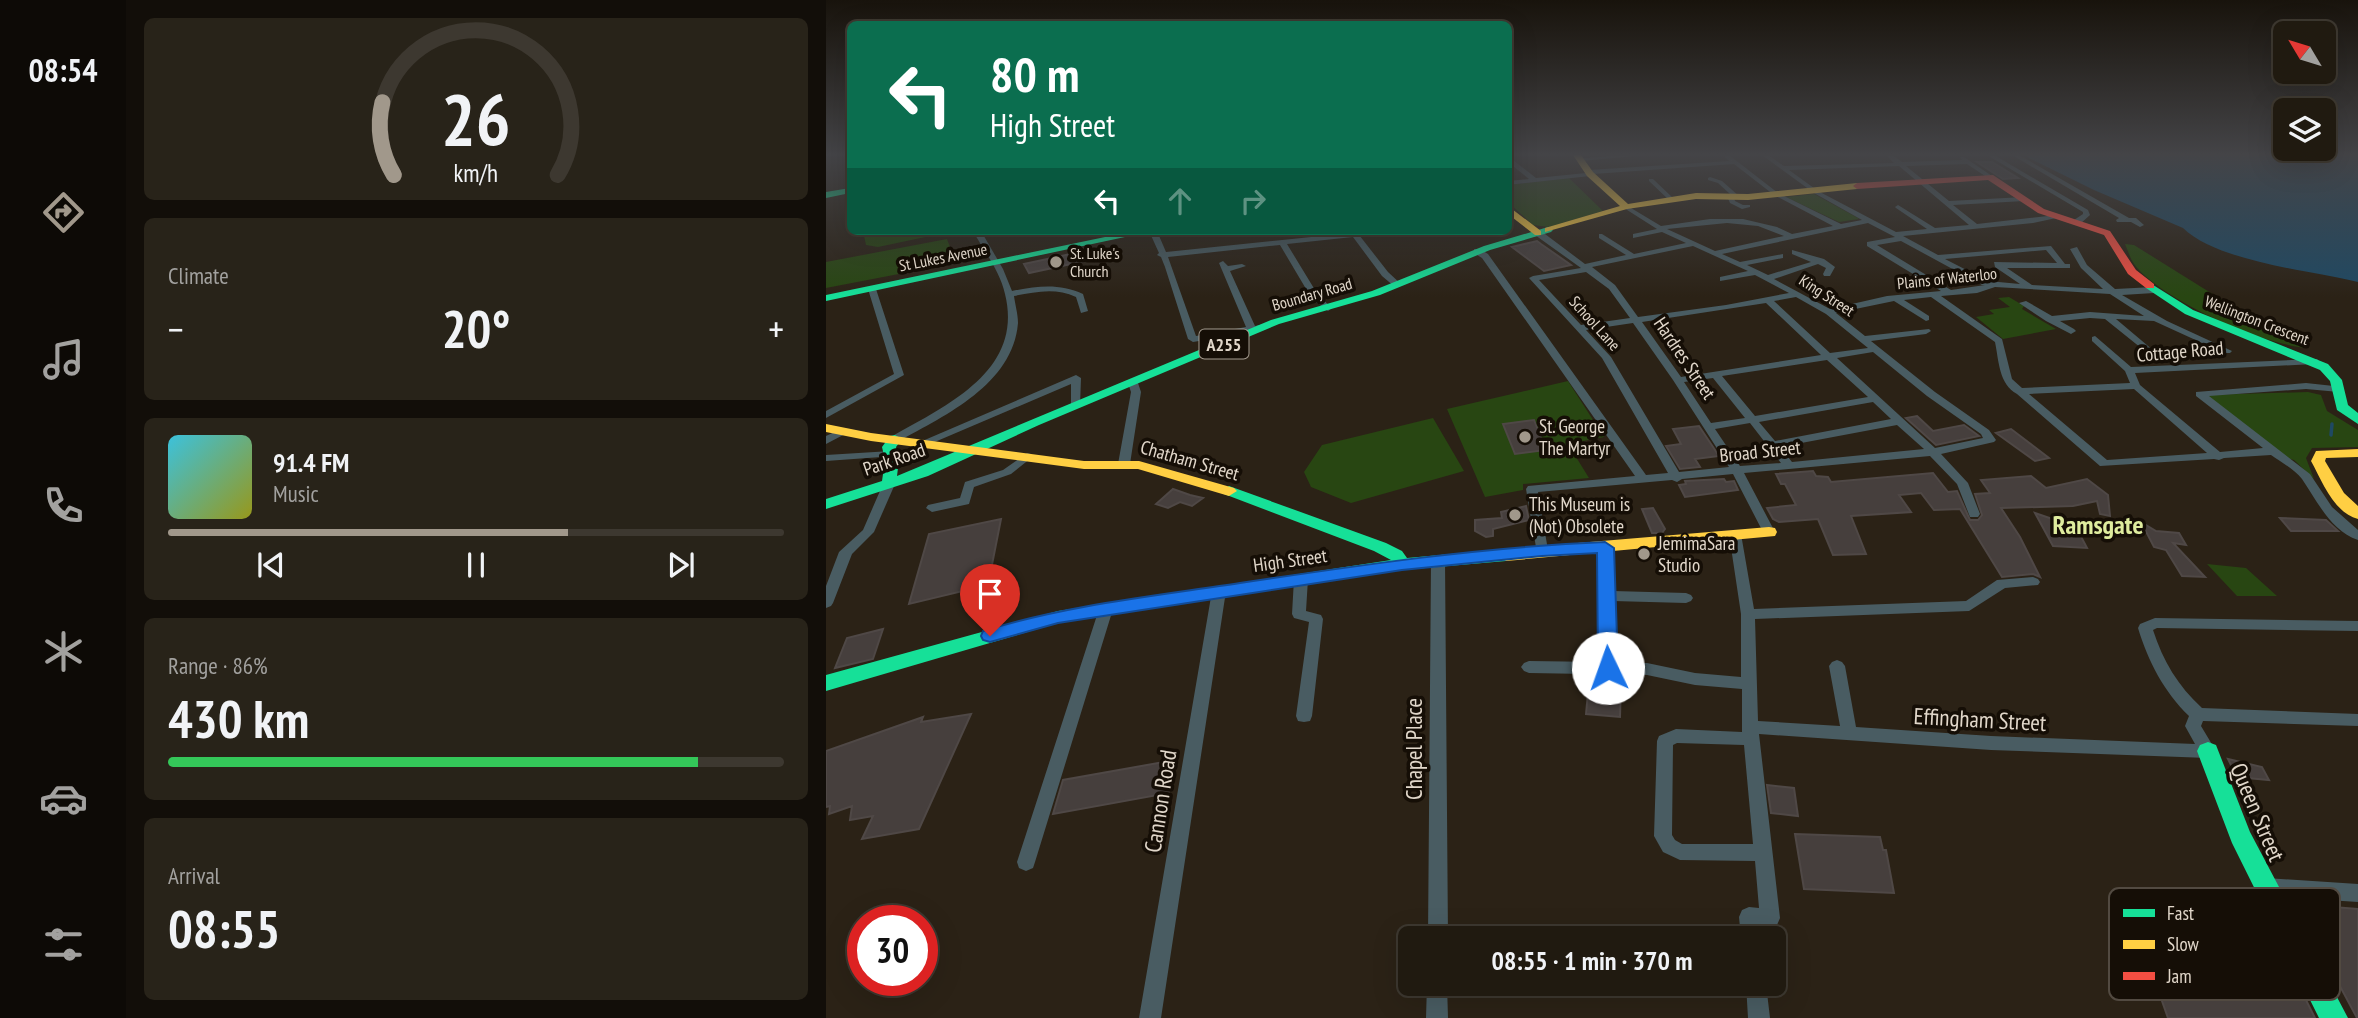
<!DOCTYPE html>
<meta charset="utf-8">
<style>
:root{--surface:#201a10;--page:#282319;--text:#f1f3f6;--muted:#a2a19f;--line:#3d3830;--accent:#a1988b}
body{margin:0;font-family:"PT Sans Narrow",sans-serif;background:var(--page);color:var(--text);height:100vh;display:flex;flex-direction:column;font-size:26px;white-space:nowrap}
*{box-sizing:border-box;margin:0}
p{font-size:23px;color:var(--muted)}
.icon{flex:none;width:38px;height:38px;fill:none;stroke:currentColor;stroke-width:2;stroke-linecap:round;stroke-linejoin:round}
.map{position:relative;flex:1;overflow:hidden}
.panel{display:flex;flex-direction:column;gap:18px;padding:18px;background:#120e09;width:700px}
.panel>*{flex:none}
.hud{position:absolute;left:21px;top:21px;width:665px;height:214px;border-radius:10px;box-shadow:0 7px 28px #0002,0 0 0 2px var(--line);background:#0b6e4f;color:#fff;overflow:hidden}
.needle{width:46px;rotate:308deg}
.fabs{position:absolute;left:1447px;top:21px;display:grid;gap:14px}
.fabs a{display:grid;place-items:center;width:63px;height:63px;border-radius:10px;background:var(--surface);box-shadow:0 7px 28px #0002,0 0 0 2px var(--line);font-size:35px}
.speed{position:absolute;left:21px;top:905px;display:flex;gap:14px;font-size:35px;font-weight:700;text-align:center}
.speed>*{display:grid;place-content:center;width:91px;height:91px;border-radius:50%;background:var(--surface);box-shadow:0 7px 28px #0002,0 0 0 2px var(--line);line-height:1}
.speed .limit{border:10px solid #d22;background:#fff;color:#111}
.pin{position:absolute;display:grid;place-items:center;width:60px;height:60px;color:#fff;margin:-72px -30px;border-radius:50% 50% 50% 0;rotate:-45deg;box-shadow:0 0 7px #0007}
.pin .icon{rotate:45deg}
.me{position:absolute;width:77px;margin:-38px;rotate:357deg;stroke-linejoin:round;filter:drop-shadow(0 0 5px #0008)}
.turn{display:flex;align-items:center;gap:24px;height:147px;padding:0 28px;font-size:32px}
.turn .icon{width:91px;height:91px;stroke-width:2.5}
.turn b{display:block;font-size:49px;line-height:60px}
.lanes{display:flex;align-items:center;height:66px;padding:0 28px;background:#0003;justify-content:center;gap:35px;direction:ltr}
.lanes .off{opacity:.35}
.big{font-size:52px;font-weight:700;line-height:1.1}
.panel .tile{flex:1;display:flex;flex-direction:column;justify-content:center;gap:10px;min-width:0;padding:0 24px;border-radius:10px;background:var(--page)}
.panel .dial{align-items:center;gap:0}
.dial svg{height:182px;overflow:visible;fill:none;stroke:var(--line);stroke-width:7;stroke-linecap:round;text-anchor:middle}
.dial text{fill:var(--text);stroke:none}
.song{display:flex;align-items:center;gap:21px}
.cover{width:84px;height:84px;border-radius:10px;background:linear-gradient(135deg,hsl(190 70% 55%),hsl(60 70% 35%))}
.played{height:7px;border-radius:4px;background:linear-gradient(90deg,var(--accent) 65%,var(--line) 65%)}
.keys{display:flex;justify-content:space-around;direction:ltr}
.heat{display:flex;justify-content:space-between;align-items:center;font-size:38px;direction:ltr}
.charge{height:10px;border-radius:5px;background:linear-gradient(90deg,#34c759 86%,var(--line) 0)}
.trip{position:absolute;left:572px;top:926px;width:388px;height:70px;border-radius:10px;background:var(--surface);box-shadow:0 7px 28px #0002,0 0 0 2px var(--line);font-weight:700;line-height:70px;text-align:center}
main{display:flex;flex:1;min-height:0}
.tabs{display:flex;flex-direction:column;width:126px;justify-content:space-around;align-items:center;background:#0d0a06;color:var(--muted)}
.tabs .icon{width:49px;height:49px}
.tabs .current{color:var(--accent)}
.tabs b{font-size:32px;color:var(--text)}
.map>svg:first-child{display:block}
.green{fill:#284612}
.water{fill:#1f4963}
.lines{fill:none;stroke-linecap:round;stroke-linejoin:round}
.stream{stroke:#1f4963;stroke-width:3.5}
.building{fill:#463f3d;stroke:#4f4846;stroke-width:2}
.street{fill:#495c62;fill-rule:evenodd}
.fast{fill:#16e098;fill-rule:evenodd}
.slow{fill:#ffcf43;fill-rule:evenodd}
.jam{fill:#f24e42;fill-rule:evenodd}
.route{fill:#1a73e8;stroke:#114b97;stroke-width:2}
.poi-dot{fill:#a1988b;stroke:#150e06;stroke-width:2.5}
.labels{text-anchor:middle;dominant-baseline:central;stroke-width:7;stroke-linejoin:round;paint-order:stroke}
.far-poi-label{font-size:16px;fill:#e1d7ca;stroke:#150e06;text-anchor:start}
.far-street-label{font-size:16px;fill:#e1d7ca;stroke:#150e06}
.shield{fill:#150e06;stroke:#a49b8f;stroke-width:2}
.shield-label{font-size:18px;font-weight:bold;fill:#e1d7ca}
.street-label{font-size:19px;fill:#e1d7ca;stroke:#150e06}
.poi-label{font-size:19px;fill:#e1d7ca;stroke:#150e06;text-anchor:start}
.near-street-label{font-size:23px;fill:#e1d7ca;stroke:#150e06}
.district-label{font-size:26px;font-weight:bold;fill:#dfec9e;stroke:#150e06}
.key{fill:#150e06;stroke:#524a41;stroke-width:2}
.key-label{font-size:19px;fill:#e1d7ca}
</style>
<main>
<nav class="tabs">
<b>08:54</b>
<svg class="icon current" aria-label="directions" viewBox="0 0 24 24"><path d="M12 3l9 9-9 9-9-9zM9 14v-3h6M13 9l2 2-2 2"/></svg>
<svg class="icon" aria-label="music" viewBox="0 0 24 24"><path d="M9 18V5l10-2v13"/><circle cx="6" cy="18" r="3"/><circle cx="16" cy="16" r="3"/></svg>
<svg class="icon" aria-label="phone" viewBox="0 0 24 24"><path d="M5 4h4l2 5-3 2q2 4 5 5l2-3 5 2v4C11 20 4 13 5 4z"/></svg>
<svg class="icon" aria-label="climate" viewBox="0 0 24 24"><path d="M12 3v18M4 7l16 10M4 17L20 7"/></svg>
<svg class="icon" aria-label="car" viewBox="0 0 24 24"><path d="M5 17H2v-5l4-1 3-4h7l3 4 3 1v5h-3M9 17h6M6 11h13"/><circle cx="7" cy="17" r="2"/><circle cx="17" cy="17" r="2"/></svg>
<svg class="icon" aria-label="filters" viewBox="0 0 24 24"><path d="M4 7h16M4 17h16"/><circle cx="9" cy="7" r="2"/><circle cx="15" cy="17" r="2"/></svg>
</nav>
<section class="panel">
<div class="tile dial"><svg viewBox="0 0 100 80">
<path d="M14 69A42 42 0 1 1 86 69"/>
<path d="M14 69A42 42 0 0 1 9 37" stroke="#a1988b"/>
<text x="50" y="56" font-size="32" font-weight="700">26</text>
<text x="50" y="72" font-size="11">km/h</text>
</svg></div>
<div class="tile"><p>Climate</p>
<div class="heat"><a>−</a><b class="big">20°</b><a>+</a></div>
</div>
<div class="tile">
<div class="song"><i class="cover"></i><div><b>91.4 FM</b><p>Music</p></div></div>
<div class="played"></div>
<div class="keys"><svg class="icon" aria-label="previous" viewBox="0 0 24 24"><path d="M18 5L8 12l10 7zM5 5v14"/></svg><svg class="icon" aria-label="pause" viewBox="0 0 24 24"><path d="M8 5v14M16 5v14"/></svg><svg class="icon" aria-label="next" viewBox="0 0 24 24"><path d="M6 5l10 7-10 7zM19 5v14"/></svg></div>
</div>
<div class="tile"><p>Range · 86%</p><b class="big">430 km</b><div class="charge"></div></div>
<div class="tile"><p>Arrival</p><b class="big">08:55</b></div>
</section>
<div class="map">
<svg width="1532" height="1018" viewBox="0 0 1532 1018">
<rect width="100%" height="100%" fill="#2b2216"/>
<path class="green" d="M743 178 777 211 723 227 707 225 683 203 682 185Z
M988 194 1032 218 1033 219 1013 222 960 197Z
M37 231H128L52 247 40 245Z
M121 239 130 263 0 288V262Z
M1299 244 1308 245 1425 318 1483 348C1439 346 1335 300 1308 264 1304 258 1302 251 1299 244Z
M1183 297 1198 306 1196 309 1230 329 1177 339 1150 317 1168 314 1163 310 1184 307 1172 298Z
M742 381 778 437 742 444 763 478 697 484V490L659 497 621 409Z
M1482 392 1495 395 1501 411 1532 430V447L1486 448 1480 458 1488 479 1468 460 1460 458 1379 395Z
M607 418 638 471 525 503 485 487 478 472 496 445Z
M1381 564 1420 568 1451 596H1411Z"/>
<path class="water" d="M1197 155H1532V282C1483 270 1392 262 1357 228L1268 190Z"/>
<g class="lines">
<path class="stream" d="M1505 435 1506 424"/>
</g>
<path class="building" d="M1151 162H1166L1192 178 1177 179Z
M711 241 715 244 745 265 718 271 686 247Z
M254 252 259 261 203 273 198 264Z
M1091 416 1107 431 1138 425 1153 436 1110 445 1080 418Z
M708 420 720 450 689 454 677 424Z
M873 426 893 456 869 459 874 467 854 469 840 446 855 444 847 429Z
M1185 429 1223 458 1209 461 1170 433Z
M987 471 990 476 1002 477 1005 482 1107 473 1122 492 1131 491 1144 520H1152L1156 515 1149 494 1164 493 1155 480 1205 476 1220 488 1261 479 1282 495 1284 516 1274 514 1271 501 1247 506 1175 508 1194 537 1214 577 1207 574 1176 577 1134 509 1108 510 1095 493 1073 495 1085 512 1025 516 1040 554 1007 555 992 519 953 522 947 519 941 508 970 505 959 484H955L950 474Z
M898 479 900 482 908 481 912 490 859 497 853 485 860 484 859 481Z
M347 489 364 495 377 498 366 506 354 502 342 508 330 504Z
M700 506 703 520 667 529V536L660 537 649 531V520L676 518 675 512Z
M827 508 839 529 836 533H826L816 509Z
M1209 513 1250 527 1261 548 1227 546Z
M1454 518 1500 520 1512 531H1465Z
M175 519 162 585 83 604 103 534Z
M1315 522 1330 531 1353 533 1360 545 1347 543 1379 577 1356 576 1340 550 1328 547Z
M57 629 47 659 9 668 21 638Z
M759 677H800V684L795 683 794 717 760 714 763 682H758Z
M145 714 93 829 36 839 47 816 24 820 26 806 3 814 4 806 0 807V751L97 717 95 722Z
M1402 759 1436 767 1443 780 1411 777Z
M349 760 343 793 227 814 237 780Z
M941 785 968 788 972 816 945 813Z
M969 834 1054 837 1057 850H1060L1068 893 978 889Z
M1470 904 1532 909V1018H1531Z
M1323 964 1393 969 1405 974 1411 983 1474 988 1489 1018H1342Z"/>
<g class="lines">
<path class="street" d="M793 155H820L754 161 751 159Z
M897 155H903L952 193 1015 224 1036 220 988 193 936 155H942L958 166 1068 163 1060 155H1066L1076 162 1136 160 1134 157H1138L1166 176V178H1162L1141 164 1080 166 1123 201 1198 197 1201 199 1198 201 1127 205 1151 224 1231 215 1235 217 1207 223 1077 236 1112 255 1225 246 1239 264H1244V268H1181L1206 285 1277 289 1255 268 1244 249 1251 247 1261 265 1289 289 1328 287 1332 290 1328 293 1296 295 1341 321 1406 351 1404 353H1398L1328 321 1290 319 1328 351 1330 353 1325 356 1279 319 1264 318 1234 321 1248 329 1250 331 1245 334 1220 321 1193 303 1200 301 1226 316 1264 312 1318 316 1284 294 1169 287 1151 293 1115 296 1176 339 1186 379 1196 388 1304 383 1299 371 1266 341V337L1269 336 1305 367 1491 359 1493 361 1488 364 1309 373 1314 385 1394 452 1437 448 1370 396V392L1480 383 1517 387 1518 389 1513 392 1480 389 1383 396 1484 474 1506 507 1532 530V540C1505 531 1491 501 1476 479 1469 470 1455 462 1445 455L1398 458 1393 460 1388 459 1274 466 1191 394C1173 384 1173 362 1169 342L1105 297 1078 300 1103 316V320L1100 321 1068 301 1010 313 1039 336 1103 329 1105 331 1100 334 1045 341 1109 392 1163 430 1170 440 1168 442 1115 454 1142 483 1154 514 1152 517H1144L1131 484 1104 456 918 473 949 532 943 536 937 532 907 474 856 479 851 482 846 480 712 492 722 550 716 554 711 553 700 489 702 486 809 476 656 258 648 253V249H654L662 254 820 475 842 473 776 358 703 278 707 276 755 268 709 235V231H715L759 264 800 255 773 238V234H776L808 254 860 243 836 232 807 238V234L831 229 798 208 797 207 800 205 835 226 884 219H917L951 227 966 234 1007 226 948 195 908 164 767 174 764 176 682 185V181L703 179 682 162V156L710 178 760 173 763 170 903 161ZM1073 166 1143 225 1109 228 1072 205 1069 207 1070 208 1101 229 1070 232 992 191 963 170ZM901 223 932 226 958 236 889 251 841 229ZM1042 223 1069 237 1041 242V246L1115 291 1061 296 1004 309 948 279 992 264 1000 268 997 274 998 276H1004L1009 267 998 259 966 250V254L985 262 942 275 921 265 957 258V254L914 262 896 254ZM1075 241 1156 285H1159L1125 290 1051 245ZM867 246 922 271 894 277V281L929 275 963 293 900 305 812 317 789 285 766 267ZM1220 250 1231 263 1168 262 1169 267 1194 284 1162 281 1119 259ZM760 272 783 289 804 318 755 325 713 280ZM970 297 1000 314 1042 348 1004 353 948 301ZM940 303 995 355 855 377 816 322ZM807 323 847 380 903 467 853 472 785 357 760 330ZM1047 352 1101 396 1155 434 1157 438 1109 448 1011 358ZM1001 360 1042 397 929 416 896 376ZM887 378 919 418 885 423 858 382ZM1308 389 1381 453 1281 460 1203 394ZM1047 402 1065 419 949 441 933 422ZM924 423 955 463 914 466 889 429ZM1071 425 1098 449 966 462 954 447Z
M1161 155H1168L1262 210 1264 215 1254 224H1248V220L1257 214V212Z
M1186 155H1193L1303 218H1310L1318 225 1314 227 1305 222H1291L1290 220 1293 218Z
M884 177 896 181 914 197 911 199 908 198 909 201 917 205H924V207L916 209 904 203 901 196 904 194 892 183 882 180V178Z
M823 179H827L847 198V200H843L823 181Z
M147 231H155L177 269 186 291C212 286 233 283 257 294L262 311 255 313 250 297C229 287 209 292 188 296 189 304 192 314 192 323 187 384 120 415 73 441H65L63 439 65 437C121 405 198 371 179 294 174 271 158 251 147 231Z
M323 231H331L340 252 524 233 522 231H530L562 272 576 285 569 287 556 276 527 237 461 244 492 295 506 308 502 311 486 299 454 245 342 257 370 336 420 327 393 263 397 261 402 266 416 264 420 266 404 271 429 326 438 324 443 327 438 330 367 342 362 339 339 267 335 257 331 255 333 253Z
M43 287 50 289 78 375 0 418V411L68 374 42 289Z
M250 375 255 378 254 406 250 407 245 404V384L104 444 100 445 94 442Z
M307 380 312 383 315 392 304 464 298 467 292 464 305 392 302 383Z
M17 428 22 431 21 433 0 444V436Z
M65 451 69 452 71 454 69 456 0 461V455Z
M201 453 205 454 207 456 205 458 185 474 148 487 143 504 106 512 100 508 102 505 134 498 139 482 177 470Z
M63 480 69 484 48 532 26 554 7 603 5 606 0 608V586L13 552 37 530 57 484Z
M909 530 915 534 928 609 1140 601 1171 580 1207 577 1212 579 1214 582 1212 585 1179 588 1143 611 929 619 932 721 1014 726 1003 666 1006 662 1011 660 1016 662 1019 666 1030 727 1165 736 1369 744 1359 726 1363 716C1338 692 1322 661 1312 628L1314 624 1329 618 1532 621V631L1331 628 1327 630C1337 661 1352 686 1376 708L1532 714V726L1377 721 1375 726 1390 751 1388 756 1382 758 1165 750 933 734 954 918 951 925 944 928 934 927 935 938H915L913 917 916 910 923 907 933 908 929 861 854 860 837 852 828 836 831 741 833 736 850 729 916 732V689L869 685 821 675 703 673 698 671 695 667 698 663 703 661 774 662 773 599 771 596 773 593V548L779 544 785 548 787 591 860 593 865 595 867 598 865 601 860 603 787 601 789 663H821L869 673 915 677V614L903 534ZM851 743 918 745 927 844H856L849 840 846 835 847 745Z
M612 556 619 560 622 938H602L605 560Z
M475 574 480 576 482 579 480 611 495 615 497 619 486 716 484 721 478 722 472 721 470 716 483 622 468 618 466 614 468 579 470 576Z
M393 586 398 588 400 591 335 1018H313L386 591 388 588Z
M280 604 285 605 287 609 209 862 207 868 200 871 193 868 191 862 273 609 275 605Z
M1440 878 1532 884V902L1440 896 1433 893 1431 887 1433 881Z
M601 984H621L622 1018H600Z
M920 984H940L944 1018H922Z"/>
<path class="fast" d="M24 188V193L0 198V192Z
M722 227 727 230 725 232 664 250 554 295 453 324 213 425 102 476 0 509V499L56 481 59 460 56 447 64 436 69 435 76 439 70 447 73 460 71 476 445 320 546 291 658 246Z
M308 231H327L0 301V295Z
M1324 283 1367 310 1502 364 1516 380 1522 405 1532 413V424L1511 410 1504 381 1494 370 1359 314 1320 288V284Z
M403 486 560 543 576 551 581 558 680 549 688 555 680 561 576 570 232 623 0 691V675L232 611 565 560 548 551 398 494 395 491Z
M1382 742 1390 745 1424 832 1522 1018H1493L1406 843 1371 751 1374 745Z"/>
<path class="slow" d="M747 155H755L767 172 802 204 870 193 922 194 1031 183 1035 186 1031 189 922 200 870 199 801 209 719 232V228L794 206 761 176Z
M682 206 715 231V235H709L682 214Z
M0 424 45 433 258 461H313L408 488 411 491 403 496 312 469H258L45 441 0 432Z
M1532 449V457L1500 458 1499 461 1518 493 1532 506V519C1508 513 1496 481 1485 461L1490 451Z
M943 527 949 528 951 532 949 536 680 561 672 555 680 549Z"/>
<path class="jam" d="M1167 175 1218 209 1284 231 1310 270 1328 284V288H1320L1302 274 1278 235 1212 213 1162 180 1031 189 1027 186 1031 183Z"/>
</g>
<linearGradient id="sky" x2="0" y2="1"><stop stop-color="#18130c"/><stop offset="0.52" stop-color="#444447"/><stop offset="1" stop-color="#444447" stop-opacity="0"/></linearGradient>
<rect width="1532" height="297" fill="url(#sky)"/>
<path class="route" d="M779 542 788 548 792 668 789 674 782 676 775 674 772 668 771 553 716 556 576 570 232 623 164 642 157 640 155 636 157 631C241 605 328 596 414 583 535 565 656 547 779 542Z"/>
<g class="poi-dot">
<circle cx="230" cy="262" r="7"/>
<circle cx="699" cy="437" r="7"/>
<circle cx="689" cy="515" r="7"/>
<circle cx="818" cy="554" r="7"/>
</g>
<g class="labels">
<g class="far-poi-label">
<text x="244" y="253">St. Luke's<tspan x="244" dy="18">Church</tspan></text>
</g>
<g class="far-street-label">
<text transform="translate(117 257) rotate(-11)">St Lukes Avenue</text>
<text transform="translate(1121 278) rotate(-6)">Plains of Waterloo</text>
<text transform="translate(486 294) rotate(-16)">Boundary Road</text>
<text transform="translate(1001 295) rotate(33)">King Street</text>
<text transform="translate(1431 320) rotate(21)">Wellington Crescent</text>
<text transform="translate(769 323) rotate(48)">School Lane</text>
</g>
<rect class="shield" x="373.5" y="329.5" width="49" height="29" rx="5"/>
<g class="shield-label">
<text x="398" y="344">A255</text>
</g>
<g class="street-label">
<text transform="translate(1354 351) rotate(-5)">Cottage Road</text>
<text transform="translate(859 358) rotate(56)">Hardres Street</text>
<text transform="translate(934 451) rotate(-6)">Broad Street</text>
<text transform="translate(68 459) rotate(-19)">Park Road</text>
<text transform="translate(364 460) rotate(16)">Chatham Street</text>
<text transform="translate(464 560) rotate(-8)">High Street</text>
</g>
<g class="poi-label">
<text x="713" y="426">St. George<tspan x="713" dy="22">The Martyr</tspan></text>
<text x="703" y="504">This Museum is<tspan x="703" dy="22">(Not) Obsolete</tspan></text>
<text x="832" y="543">JemimaSara<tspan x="832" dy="22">Studio</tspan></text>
</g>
<g class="near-street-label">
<text transform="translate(1154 719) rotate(3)">Effingham Street</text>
<text transform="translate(587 749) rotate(-90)">Chapel Place</text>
<text transform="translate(334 801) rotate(-81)">Cannon Road</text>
<text transform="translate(1432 812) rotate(67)">Queen Street</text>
</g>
<g class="district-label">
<text x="1272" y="524">Ramsgate</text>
</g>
</g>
<rect x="1283" y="888" width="231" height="112" rx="10" class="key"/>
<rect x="1297" y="909" width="32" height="8" fill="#16e098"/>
<rect x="1297" y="940" width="32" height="9" fill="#ffcf43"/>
<rect x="1297" y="972" width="32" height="8" fill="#f24e42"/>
<g class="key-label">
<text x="1341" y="920">Fast</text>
<text x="1341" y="951">Slow</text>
<text x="1341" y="983">Jam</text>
</g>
</svg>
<div class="fabs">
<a><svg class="needle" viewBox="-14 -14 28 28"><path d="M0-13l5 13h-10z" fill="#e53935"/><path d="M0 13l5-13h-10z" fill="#a2a19f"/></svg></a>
<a><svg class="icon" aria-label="layers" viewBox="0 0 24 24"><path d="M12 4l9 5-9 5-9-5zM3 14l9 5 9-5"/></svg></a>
</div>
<div class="speed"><div class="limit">30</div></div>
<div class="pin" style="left:164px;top:636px;background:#d93025"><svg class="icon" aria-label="arrive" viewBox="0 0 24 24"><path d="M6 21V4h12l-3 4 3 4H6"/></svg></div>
<svg class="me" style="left:782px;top:668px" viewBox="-20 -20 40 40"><circle r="19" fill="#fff"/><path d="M0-13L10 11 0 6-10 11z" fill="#1a73e8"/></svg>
<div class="trip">08:55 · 1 min · 370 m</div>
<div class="hud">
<div class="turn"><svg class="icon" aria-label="left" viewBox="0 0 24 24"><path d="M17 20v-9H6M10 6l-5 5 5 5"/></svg><div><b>80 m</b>High Street</div></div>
<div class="lanes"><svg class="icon" aria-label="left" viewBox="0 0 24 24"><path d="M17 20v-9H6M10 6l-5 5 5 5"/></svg><svg class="icon off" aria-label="ahead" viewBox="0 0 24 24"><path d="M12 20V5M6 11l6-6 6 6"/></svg><svg class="icon off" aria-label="right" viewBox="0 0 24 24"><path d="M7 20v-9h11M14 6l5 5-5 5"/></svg></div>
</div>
</div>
</main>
